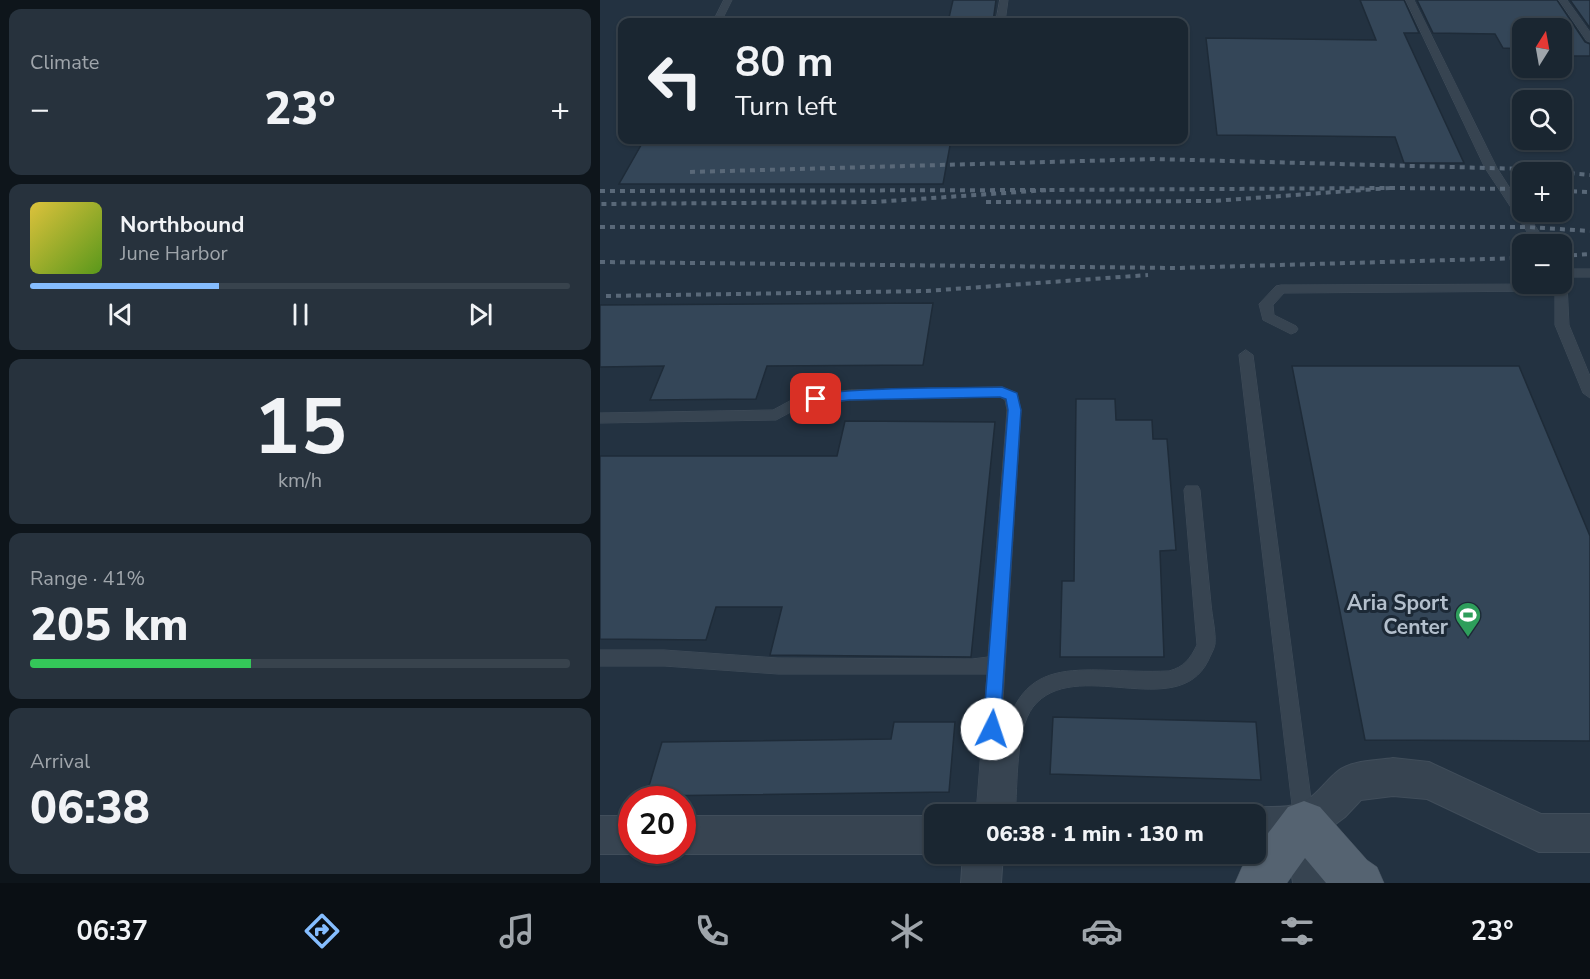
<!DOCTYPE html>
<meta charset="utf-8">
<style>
:root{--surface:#1a2631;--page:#27323d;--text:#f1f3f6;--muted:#9fa5ab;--line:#38434d;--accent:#85bdff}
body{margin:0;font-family:"Nunito Sans",sans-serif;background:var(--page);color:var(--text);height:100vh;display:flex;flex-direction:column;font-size:22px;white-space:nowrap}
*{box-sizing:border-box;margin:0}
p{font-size:20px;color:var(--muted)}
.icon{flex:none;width:33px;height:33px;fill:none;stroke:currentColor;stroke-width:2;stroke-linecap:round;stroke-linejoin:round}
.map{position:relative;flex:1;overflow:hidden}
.sheet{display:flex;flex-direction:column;gap:9px;padding:9px;background:#0e151b;width:600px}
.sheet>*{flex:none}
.guide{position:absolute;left:18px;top:18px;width:570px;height:126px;border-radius:12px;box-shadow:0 2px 4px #0004,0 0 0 2px var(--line);background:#1a2631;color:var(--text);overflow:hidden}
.needle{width:39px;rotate:11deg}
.controls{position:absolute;left:912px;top:18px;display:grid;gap:12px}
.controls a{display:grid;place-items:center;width:60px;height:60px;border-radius:12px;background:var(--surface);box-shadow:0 2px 4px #0004,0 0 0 2px var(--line);font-size:30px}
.speed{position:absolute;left:18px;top:786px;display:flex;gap:12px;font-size:30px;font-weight:700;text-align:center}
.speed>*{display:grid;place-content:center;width:78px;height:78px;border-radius:50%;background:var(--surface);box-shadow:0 2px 4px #0004,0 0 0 2px var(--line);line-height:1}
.speed .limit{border:9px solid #d22;background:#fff;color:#111}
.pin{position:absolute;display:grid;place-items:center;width:51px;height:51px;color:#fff;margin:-26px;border-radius:12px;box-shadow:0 3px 9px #0006}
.me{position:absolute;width:66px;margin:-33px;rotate:4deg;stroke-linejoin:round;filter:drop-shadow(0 0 4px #0008)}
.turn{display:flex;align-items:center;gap:21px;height:126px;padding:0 18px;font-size:27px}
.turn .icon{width:78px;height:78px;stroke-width:2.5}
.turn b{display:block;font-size:42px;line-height:51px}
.big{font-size:45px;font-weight:800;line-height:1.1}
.sheet .card{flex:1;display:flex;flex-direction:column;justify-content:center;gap:9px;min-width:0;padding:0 21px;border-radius:12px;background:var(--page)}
.sheet .dial{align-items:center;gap:0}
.dial b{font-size:78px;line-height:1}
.song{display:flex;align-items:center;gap:18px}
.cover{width:72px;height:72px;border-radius:9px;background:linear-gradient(135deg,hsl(50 70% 55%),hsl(90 70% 35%))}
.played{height:6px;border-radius:3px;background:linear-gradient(90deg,var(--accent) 35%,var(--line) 35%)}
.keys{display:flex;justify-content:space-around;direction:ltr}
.heat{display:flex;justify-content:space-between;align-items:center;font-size:33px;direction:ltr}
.charge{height:9px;border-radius:4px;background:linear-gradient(90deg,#34c759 41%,var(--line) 0)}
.trip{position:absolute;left:324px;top:804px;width:342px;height:60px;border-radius:12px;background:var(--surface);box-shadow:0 2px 4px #0004,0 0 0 2px var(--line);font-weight:800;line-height:60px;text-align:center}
.tab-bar{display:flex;height:96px;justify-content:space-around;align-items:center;background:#0a0f14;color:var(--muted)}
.tab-bar .icon{width:42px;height:42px}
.tab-bar .current{color:var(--accent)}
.tab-bar b{font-size:27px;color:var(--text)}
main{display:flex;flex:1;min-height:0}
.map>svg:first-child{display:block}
.building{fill:#344658;stroke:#1e2b38;stroke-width:1.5}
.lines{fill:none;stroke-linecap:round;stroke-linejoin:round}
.service-casing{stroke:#404d5a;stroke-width:1}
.minor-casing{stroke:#404d5a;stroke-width:2}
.primary-casing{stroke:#404d5a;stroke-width:1}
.service{fill:#374451;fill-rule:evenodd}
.minor{fill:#374451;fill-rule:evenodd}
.primary{fill:#556371;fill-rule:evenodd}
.rail{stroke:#596878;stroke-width:4;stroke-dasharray:5 5;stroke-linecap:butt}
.route{fill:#1a73e8;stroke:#114b97;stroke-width:1.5}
.labels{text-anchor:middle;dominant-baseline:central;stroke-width:6;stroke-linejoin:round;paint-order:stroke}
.poi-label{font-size:21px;font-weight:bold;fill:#b3bfcc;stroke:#1c2936;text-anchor:end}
</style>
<main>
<section class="sheet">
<div class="card"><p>Climate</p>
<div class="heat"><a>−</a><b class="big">23°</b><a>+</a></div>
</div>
<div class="card">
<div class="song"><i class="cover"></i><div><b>Northbound</b><p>June Harbor</p></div></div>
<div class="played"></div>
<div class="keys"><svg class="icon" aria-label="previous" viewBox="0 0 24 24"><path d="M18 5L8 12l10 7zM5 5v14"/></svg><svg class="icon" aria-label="pause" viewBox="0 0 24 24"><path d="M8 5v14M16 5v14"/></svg><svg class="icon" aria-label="next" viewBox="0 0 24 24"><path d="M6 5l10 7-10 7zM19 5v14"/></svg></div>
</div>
<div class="card dial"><b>15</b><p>km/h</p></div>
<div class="card"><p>Range · 41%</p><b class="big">205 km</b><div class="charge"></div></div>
<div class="card"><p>Arrival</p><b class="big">06:38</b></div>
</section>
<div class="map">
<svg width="990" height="883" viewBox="0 0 990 883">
<rect width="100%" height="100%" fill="#233241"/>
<path class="building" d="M353 0H396L393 22H348Z
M760 0H804L819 33H804L864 163H804L795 137 617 135 606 38 776 40Z
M817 0H957L985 42 990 44V56H962V28H922V49L903 48 895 34 833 33Z
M970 0H990V28Z
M44 140H351L343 184H19Z
M333 303 323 365 167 366 156 399 50 400 64 366 0 367V305Z
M692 366H919L990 536V741L765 740Z
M476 399H515L516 420H552L553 439H567L576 550 560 551 564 657H460L462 581H474Z
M245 421 395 422 371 657 170 655 182 607H116L106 640 0 639V456H237Z
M453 717 656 722 661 780 450 774Z
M294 722H355L349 792 46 796 62 742 291 739Z"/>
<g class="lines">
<g class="service-casing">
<path id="service" d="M124 0H132L121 22H113Z
M400 0H408L405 22H396Z
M806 0H814L897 168 922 207V212H926L947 244H935L885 168Z
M959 0H967L990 32V42L987 41Z
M962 269H990V277H962Z
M962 280 967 284 969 325 990 376V398L983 393 955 325V291L684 293 673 305 674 315 696 326 698 329 696 332 691 334 663 320 659 304 676 286 681 285 962 284Z
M646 350 653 355 714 822 711 829 704 832 697 829 694 822 639 355Z
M402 387 417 393 421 410 399 764C414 643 477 675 569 671 584 667 590 659 597 645L584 490 586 486H598L600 490C604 528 607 566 611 604 612 616 616 632 615 644 614 650 610 656 608 661 577 723 474 655 433 707 415 731 418 785 415 814H376L387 674H178L64 666H0V650H64L178 658 372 659 388 657 407 410 405 400 400 397 250 400 202 406 176 420 0 423V413L173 410 199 396 250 390Z"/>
</g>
<g class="minor-casing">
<path id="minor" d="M793 758 829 762 941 814H990V852H939L827 799 793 796 761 800 745 817 725 832 733 883H693L687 843 656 844V814H641L642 811C661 804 680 810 698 804 715 799 725 781 738 771 752 760 776 761 793 758Z
M0 816H32V850H42L32 854H0Z
M82 816H334L336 854H82L72 850H82Z
M363 854H403L401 883H361Z"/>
</g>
<g class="primary-casing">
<path id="primary" d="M704 801 720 807 767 860 777 867 784 883H726L705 858 687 883H635L642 867 652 854H656V849L688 807Z"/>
</g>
<use href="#service" class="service"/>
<use href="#minor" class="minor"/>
<use href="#primary" class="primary"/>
<path class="rail" d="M90 172 555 159 925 169 990 175
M790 188 922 189
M0 191 448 190 275 202 0 204
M962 191 990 192
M386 202 613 201 790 188 448 190
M0 227H928L990 231
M962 256 990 254
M0 262 576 268 922 258
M6 296 326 291 548 275"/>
</g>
<path class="route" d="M402 387 417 393 421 410 400 729 398 734 392 737 386 734 383 729 408 410 406 399 400 397 249 400 216 404 209 399C218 386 376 388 402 387Z"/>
<defs>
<g id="stadium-pin" transform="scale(1.35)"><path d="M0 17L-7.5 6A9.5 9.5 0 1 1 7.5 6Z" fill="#2e9e5b" stroke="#1c2936"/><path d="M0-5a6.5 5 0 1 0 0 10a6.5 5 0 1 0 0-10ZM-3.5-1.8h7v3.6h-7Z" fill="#fff"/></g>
</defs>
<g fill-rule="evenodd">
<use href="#stadium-pin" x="868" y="615"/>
</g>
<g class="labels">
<g class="poi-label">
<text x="848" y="603">Aria Sport<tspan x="848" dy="24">Center</tspan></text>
</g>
</g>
</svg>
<div class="controls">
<a><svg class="needle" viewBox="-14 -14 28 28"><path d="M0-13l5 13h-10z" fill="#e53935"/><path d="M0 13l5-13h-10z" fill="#9fa5ab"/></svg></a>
<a><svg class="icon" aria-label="search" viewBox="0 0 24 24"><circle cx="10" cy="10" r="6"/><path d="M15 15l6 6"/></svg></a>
<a>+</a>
<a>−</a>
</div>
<div class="speed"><div class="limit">20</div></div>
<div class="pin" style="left:216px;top:399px;background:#d93025"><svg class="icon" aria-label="arrive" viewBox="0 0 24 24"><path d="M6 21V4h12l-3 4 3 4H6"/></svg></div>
<svg class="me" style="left:392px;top:729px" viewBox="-20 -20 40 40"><circle r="19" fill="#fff"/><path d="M0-13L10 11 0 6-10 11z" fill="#1a73e8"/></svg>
<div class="trip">06:38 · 1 min · 130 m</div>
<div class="guide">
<div class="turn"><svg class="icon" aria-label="left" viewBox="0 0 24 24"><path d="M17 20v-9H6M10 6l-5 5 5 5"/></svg><div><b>80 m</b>Turn left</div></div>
</div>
</div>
</main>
<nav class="tab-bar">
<b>06:37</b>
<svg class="icon current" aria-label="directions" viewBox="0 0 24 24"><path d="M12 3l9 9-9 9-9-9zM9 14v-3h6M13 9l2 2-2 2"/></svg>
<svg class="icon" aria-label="music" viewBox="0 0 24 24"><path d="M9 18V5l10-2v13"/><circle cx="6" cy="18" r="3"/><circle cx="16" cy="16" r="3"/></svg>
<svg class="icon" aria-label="phone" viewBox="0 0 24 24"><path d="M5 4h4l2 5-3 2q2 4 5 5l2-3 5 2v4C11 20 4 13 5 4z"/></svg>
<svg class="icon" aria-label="climate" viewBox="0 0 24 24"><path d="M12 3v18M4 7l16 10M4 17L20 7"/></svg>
<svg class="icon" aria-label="car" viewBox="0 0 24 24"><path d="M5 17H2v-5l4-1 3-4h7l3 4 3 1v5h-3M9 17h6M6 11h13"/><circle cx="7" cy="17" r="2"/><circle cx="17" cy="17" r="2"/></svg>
<svg class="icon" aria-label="filters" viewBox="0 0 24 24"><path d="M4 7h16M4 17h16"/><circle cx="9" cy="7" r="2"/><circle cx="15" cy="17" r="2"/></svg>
<b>23°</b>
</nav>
